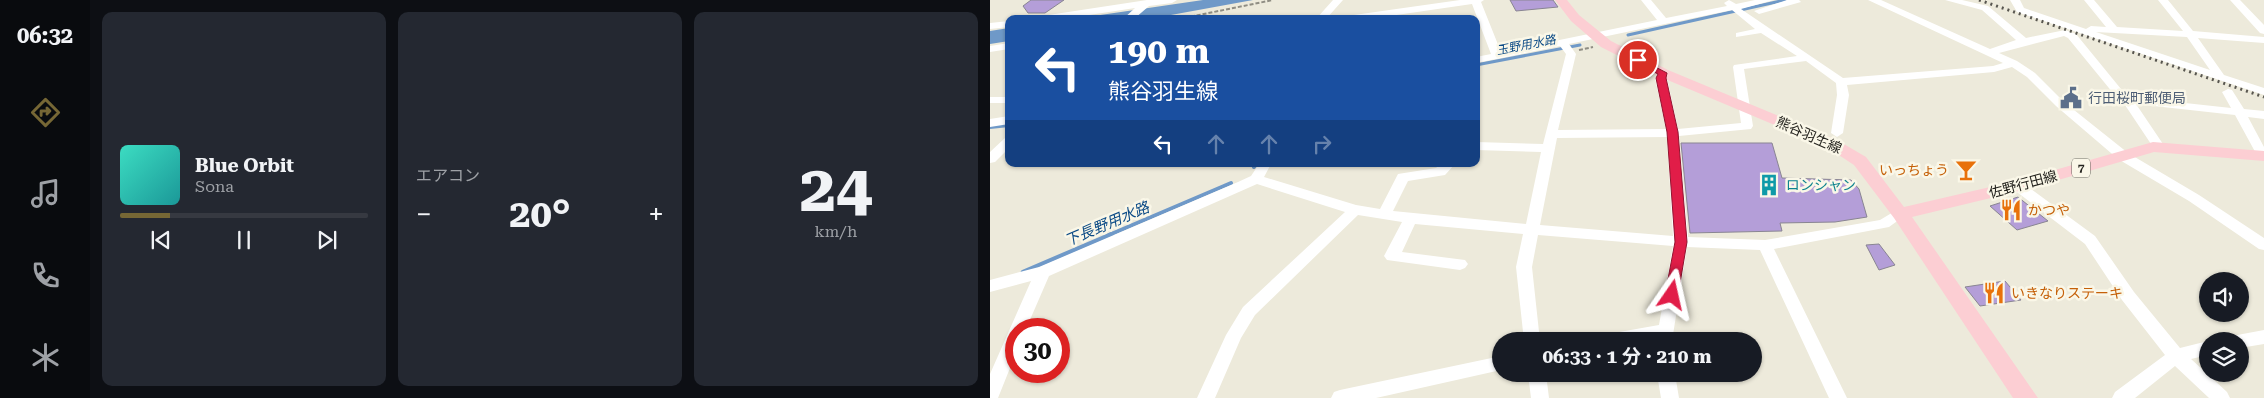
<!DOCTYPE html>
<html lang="ja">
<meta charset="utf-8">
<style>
:root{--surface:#171b24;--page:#242831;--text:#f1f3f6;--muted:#9ea1a6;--line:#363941;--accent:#766735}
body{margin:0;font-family:"Roboto Serif","Noto Sans JP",serif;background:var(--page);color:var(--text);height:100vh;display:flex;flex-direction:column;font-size:19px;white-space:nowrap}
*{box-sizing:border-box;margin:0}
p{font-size:16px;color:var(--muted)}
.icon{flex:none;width:28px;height:28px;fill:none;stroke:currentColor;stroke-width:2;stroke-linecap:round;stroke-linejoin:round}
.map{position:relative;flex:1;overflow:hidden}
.drawer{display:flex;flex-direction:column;gap:12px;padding:12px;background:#0d0f14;width:900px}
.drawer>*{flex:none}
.guide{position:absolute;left:15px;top:15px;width:475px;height:152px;border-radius:10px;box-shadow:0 1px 4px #0004;background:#1a4fa0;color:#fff;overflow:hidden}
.fabs{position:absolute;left:1209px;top:272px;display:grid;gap:10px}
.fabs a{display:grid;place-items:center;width:50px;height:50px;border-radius:50%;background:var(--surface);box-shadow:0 1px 4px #0004;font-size:25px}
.speed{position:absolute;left:15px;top:318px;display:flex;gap:10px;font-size:25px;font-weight:700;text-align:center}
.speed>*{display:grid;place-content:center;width:65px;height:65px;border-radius:50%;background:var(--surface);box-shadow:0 1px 4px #0004;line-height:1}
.speed .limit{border:8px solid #d22;background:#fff;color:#111}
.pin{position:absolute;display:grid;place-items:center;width:42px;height:42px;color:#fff;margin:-21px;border:2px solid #fff;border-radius:50%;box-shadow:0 1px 5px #0007}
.me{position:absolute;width:55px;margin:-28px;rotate:11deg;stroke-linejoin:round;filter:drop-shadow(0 0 4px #0008)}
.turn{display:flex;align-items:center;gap:18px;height:105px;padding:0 20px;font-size:22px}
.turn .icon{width:65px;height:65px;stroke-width:2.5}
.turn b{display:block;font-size:35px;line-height:42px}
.lanes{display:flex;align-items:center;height:48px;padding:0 20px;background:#0003;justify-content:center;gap:25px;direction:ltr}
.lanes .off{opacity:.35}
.big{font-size:38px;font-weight:700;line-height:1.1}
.drawer .tile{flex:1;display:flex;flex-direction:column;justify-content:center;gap:8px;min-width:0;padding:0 18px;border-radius:10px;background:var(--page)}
.drawer .dial{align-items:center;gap:0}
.dial b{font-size:65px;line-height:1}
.song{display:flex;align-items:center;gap:15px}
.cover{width:60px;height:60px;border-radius:8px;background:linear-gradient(135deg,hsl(170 70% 55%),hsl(180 70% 35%))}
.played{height:5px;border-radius:2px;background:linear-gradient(90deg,var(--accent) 20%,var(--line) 20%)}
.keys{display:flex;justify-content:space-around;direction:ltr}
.heat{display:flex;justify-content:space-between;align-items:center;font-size:28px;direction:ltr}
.drawer .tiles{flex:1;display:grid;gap:12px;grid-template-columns:repeat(3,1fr)}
.trip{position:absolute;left:502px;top:332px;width:270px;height:50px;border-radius:25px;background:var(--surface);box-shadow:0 1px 4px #0004;font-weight:700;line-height:50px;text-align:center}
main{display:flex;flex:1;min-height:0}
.tabs{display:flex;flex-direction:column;width:90px;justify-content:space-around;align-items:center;background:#090b0e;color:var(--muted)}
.tabs .icon{width:35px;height:35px}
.tabs .active{color:var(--accent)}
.tabs b{font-size:22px;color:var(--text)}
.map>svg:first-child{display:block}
.water{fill:#6f99c8}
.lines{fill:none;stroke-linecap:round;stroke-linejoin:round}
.stream-far2{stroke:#6f99c8;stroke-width:3}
.stream-far1{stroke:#6f99c8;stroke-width:4}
.stream{stroke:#6f99c8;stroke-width:4.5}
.building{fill:#b49ed8;stroke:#898592}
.path{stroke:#8f8d83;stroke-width:2;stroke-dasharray:4 2;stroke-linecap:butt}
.minor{fill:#fff;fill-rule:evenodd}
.major{fill:#fcced3;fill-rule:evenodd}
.rail{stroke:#58564f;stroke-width:3;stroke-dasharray:2 4;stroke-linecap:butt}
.route{fill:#e11d48;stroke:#92132f}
.labels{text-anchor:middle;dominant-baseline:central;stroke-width:5;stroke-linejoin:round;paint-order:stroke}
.far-water-label{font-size:12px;font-style:italic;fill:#0c4b86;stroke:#faf7e8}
.shield{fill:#faf7e8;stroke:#64635b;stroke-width:1}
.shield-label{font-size:12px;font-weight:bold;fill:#24231e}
.service-label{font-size:14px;fill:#4e5e75;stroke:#faf7e8;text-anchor:start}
.street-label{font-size:14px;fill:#24231e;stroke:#faf7e8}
.food-label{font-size:14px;fill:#c56008;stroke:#faf7e8;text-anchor:start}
.culture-label{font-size:14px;fill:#0d838f;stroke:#faf7e8;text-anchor:start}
.water-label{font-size:15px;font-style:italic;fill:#0c4b86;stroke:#faf7e8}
</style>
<main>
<nav class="tabs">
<b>06:32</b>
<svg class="icon active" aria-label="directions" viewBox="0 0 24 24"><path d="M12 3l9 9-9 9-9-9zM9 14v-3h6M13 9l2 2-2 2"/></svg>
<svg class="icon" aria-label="music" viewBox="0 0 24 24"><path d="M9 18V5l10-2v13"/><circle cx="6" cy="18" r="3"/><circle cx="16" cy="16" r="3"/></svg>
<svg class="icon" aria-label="phone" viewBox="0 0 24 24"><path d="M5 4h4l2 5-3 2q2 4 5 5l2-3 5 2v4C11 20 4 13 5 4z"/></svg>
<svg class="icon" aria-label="climate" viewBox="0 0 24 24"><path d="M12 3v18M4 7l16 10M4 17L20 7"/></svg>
</nav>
<section class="drawer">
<div class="tiles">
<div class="tile">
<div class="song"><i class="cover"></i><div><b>Blue Orbit</b><p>Sona</p></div></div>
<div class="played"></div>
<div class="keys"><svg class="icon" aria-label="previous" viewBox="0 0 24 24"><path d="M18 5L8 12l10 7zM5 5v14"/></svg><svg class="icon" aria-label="pause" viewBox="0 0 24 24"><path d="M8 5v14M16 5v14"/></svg><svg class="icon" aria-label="next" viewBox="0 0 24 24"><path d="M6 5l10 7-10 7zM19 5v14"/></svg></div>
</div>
<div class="tile"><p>エアコン</p>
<div class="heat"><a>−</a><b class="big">20°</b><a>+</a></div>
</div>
<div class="tile dial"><b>24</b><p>km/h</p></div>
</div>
</section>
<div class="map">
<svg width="1274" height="398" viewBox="0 0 1274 398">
<rect width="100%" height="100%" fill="#edeadb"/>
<path class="water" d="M213 0H263L159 19H83Z
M19 28V41L0 44V31Z"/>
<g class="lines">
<path class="stream-far2" d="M638 35 795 0
M486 65 590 45"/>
<path class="stream-far1" d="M0 127 19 125
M264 167 266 164
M119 235 241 183"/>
<path class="stream" d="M33 272 122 234"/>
</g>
<path class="building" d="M41 0H74L55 13H38L33 6Z
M520 0H563L568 7 526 11Z
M691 143H782L792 178 861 180 869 189 877 217 845 222 790 223 792 231 700 233Z
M1028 197 1058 221 1027 230 1000 206Z
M889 244 905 265 889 270 876 245Z
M1015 281 1031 300 990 306 975 287Z"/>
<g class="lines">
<path class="path" d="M189 19 283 0
M589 50 603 47"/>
<path class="minor" d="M157 0H187L182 3 159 6 144 19H133L145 8 73 19H47L52 16Z
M343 0H353L336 19H326Z
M470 0H494L491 2 511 52 667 20 651 0H661L676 18 737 6 734 3 739 0 746 4 765 0H784L751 9 853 78 1003 66 1013 63 878 0H891L1000 49 1026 40 992 10 955 0H972L998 6 1036 38 1075 30 1086 34 1131 89 1140 97 1241 108 1232 92 1238 89 1242 90 1254 109 1274 111V119L1258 117 1274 147V160L1269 159 1245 115 1146 104 1175 147 1169 151 1165 150 1133 102 1123 93 1078 38 1074 36 1009 53 1027 61 1045 73 1074 102 1138 153 1209 195 1274 238V250L1269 249 1199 201 1128 159 1066 106 1037 77 1022 67 1004 72 857 85 859 95 853 133 847 137 841 133 847 95 846 83 816 61 754 69 763 126 761 129 689 136 698 237 775 240 890 220 905 211H915L917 214 899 227 784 249 857 398H839L770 250 697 247 682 341H666V338L652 341H610L612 336 618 334 669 325 683 246 548 235 542 267 550 341H534L526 267 533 234 425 224 412 252 475 260 478 264 475 268 470 270 397 260 394 256 412 222 368 215 265 315 251 338 225 398H207L236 335 253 307 355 212 267 184 59 276 36 329H26V353L8 398H0V374L41 281 0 292V280L49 267 248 182 261 176 269 164H281L274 177 366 205 390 209 408 174 446 168 451 164H465L455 175 418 181 403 211 536 224 551 152 486 150V142L553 144 576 54 570 46 486 63V57L501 54 482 4 379 19H352L357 16ZM742 10 765 29 746 33V37L771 33 807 56 744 65 743 67 751 123 688 129 677 78 678 73 673 70 669 71 665 78 676 129 568 130 586 54 579 44ZM677 137 683 236 550 225 567 138Z
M797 0H809L811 2 769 14 764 11Z
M1020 0H1030L1034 8 1096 29 1101 26 1116 27 1094 0H1104L1127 27 1193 31 1168 0H1178L1203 31 1274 37V43L1208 38 1234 75 1274 88V95L1027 12ZM1106 32 1197 37 1220 70Z
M1240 0H1250L1274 25V34L1270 33Z
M19 21V27L0 29V23Z
M19 43V49L0 52V46Z
M0 97H19V103H0Z
M19 116V124L0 127V119Z
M19 137V148L5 162 0 163V152L15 138Z
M1028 182 1033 183 1105 236 1144 292 1190 348 1218 341H1219L1218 355 1201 359 1237 392 1240 398H1219L1185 366 1145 398H1122L1125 392 1175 355 1132 300 1095 244 1023 189 1021 186Z
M1274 330V344L1250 348V341H1240L1242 336Z
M511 356V370L386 398H341L344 392 350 390Z
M538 374H556L559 398H541Z
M667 374H685L689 398H671Z"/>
<path class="major" d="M565 0H577L589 15 621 41 678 70 847 140 876 157 914 207 1026 181 1163 142 1274 151V161L1164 152 1034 190 922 217 1048 398H1023L904 218 864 165 835 146 668 76 611 47 581 21Z"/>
<path class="rail" d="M989 0 1274 97"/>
</g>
<path class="route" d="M648 58 677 73 676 78 688 132 697 242 688 295 686 298H677L675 295 685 242 677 132 666 78 668 74 645 62 644 60Z"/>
<defs>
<g id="civic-bare" transform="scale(1.725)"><path d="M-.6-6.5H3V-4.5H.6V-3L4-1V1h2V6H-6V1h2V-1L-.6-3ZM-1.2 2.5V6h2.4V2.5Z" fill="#5c6f8a" stroke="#faf7e8" stroke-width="2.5" paint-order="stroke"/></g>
<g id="bar-bare" transform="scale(1.725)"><path d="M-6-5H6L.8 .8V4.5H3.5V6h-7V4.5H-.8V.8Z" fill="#e8710a" stroke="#faf7e8" stroke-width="2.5" paint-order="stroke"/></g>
<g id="building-bare" transform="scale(1.725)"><path d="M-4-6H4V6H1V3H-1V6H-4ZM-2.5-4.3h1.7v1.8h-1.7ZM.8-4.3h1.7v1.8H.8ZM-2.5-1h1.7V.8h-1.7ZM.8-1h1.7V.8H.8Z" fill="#0f9aa8" stroke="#faf7e8" stroke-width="2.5" paint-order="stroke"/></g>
<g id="restaurant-bare" transform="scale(1.725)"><path d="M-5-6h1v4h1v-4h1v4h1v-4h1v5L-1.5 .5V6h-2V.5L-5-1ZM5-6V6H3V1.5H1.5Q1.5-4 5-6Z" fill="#e8710a" stroke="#faf7e8" stroke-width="2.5" paint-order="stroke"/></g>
</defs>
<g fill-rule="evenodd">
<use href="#civic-bare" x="1081" y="98"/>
<use href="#bar-bare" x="976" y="170"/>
<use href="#building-bare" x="779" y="185"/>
<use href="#restaurant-bare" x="1021" y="210"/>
<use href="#restaurant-bare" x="1004" y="293"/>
</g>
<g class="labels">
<g class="far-water-label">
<text transform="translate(536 45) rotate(-11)">玉野用水路</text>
</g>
<rect class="shield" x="1082" y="158.5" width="18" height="19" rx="4"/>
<g class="shield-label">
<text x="1091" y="168">7</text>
</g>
<g class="service-label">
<text x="1098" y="98">行田桜町郵便局</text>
</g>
<g class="street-label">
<text transform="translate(819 135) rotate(24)">熊谷羽生線</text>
<text transform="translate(1033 184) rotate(-15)">佐野行田線</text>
</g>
<g class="food-label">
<text x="959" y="170" text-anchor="end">いっちょう</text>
<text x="1038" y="210">かつや</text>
<text x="1021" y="293">いきなりステーキ</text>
</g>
<g class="culture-label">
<text x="796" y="185">ロンシャン</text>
</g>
<g class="water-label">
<text transform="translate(117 224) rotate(-23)">下長野用水路</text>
</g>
</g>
</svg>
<div class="fabs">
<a><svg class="icon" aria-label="sound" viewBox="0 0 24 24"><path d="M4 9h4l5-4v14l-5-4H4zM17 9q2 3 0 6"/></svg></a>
<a><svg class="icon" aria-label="layers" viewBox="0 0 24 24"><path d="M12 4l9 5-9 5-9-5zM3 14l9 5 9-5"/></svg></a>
</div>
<div class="speed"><div class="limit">30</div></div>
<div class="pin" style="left:648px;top:60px;background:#d93025"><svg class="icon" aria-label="arrive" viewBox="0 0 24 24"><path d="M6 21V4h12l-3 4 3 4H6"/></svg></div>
<svg class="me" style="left:682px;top:295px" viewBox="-20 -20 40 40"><path d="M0-17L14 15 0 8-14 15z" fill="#e11d48" stroke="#fff" stroke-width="4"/></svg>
<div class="trip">06:33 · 1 分 · 210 m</div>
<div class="guide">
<div class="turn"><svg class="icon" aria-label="left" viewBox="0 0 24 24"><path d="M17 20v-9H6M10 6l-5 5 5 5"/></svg><div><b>190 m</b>熊谷羽生線</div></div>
<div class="lanes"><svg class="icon" aria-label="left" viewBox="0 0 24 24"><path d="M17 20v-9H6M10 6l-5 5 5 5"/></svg><svg class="icon off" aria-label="ahead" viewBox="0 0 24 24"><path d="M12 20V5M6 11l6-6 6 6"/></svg><svg class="icon off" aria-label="ahead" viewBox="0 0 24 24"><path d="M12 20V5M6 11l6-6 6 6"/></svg><svg class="icon off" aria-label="right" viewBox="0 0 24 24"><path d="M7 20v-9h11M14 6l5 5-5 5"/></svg></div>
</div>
</div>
</main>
